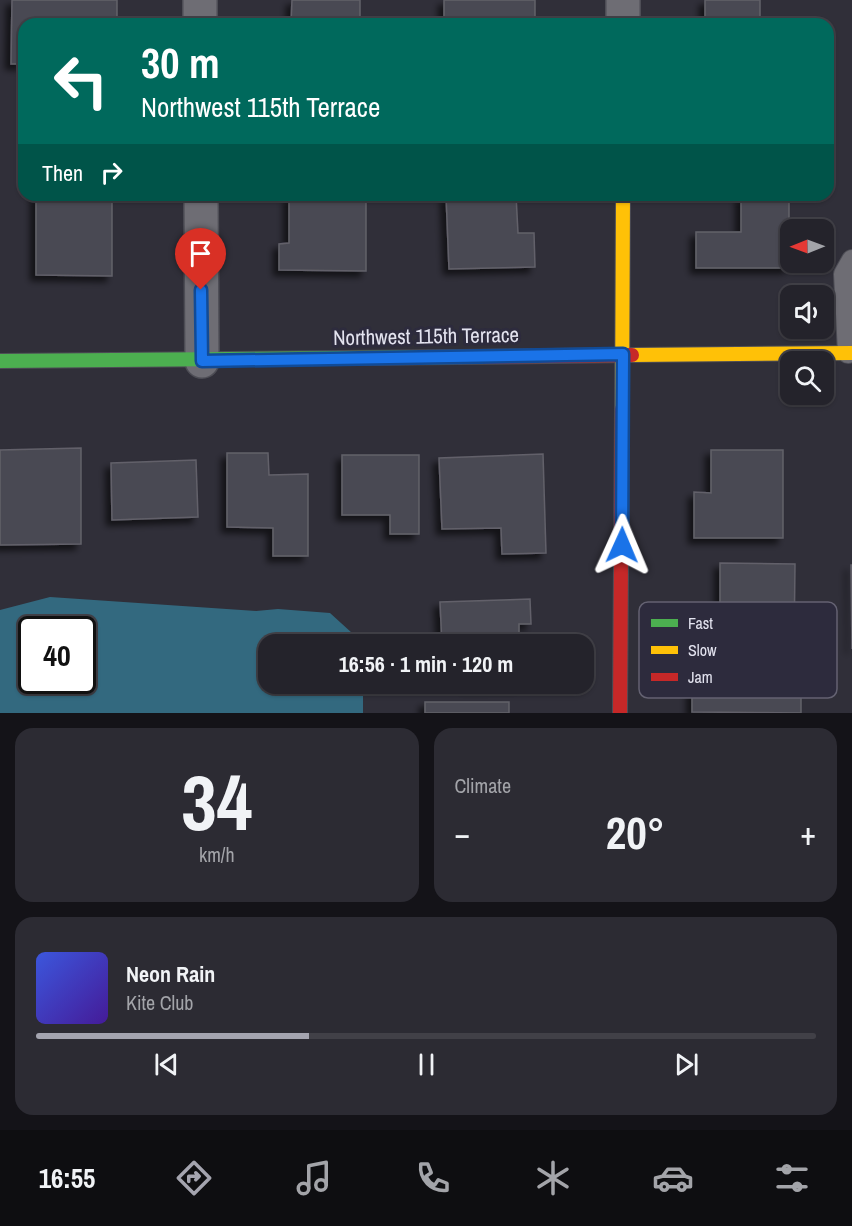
<!DOCTYPE html>
<meta charset="utf-8">
<style>
:root{--surface:#24232b;--page:#2c2b33;--text:#f1f3f6;--muted:#a3a4a9;--line:#414047;--accent:#a4a4af}
body{margin:0;font-family:"Archivo Narrow",sans-serif;background:var(--page);color:var(--text);height:100vh;display:flex;flex-direction:column;font-size:22px;white-space:nowrap}
*{box-sizing:border-box;margin:0}
p{font-size:20px;color:var(--muted)}
.icon{flex:none;width:33px;height:33px;fill:none;stroke:currentColor;stroke-width:2;stroke-linecap:round;stroke-linejoin:round}
.map{position:relative;height:713px;overflow:hidden}
.details{display:flex;flex-direction:column;gap:15px;padding:15px;background:#141318;flex:1}
.details>*{flex:none}
.top-card{position:absolute;left:18px;top:18px;width:816px;height:183px;border-radius:18px;box-shadow:0 2px 4px #0004,0 0 0 2px var(--line);background:#00695c;color:#fff;overflow:hidden}
.needle{width:39px;rotate:269deg}
.buttons{position:absolute;left:780px;top:219px;display:grid;gap:12px}
.buttons a{display:grid;place-items:center;width:54px;height:54px;border-radius:12px;background:var(--surface);box-shadow:0 2px 4px #0004,0 0 0 2px var(--line);font-size:30px}
.speed{position:absolute;left:18px;top:616px;display:flex;gap:12px;font-size:30px;font-weight:700;text-align:center}
.speed>*{display:grid;place-content:center;width:78px;height:78px;border-radius:50%;background:var(--surface);box-shadow:0 2px 4px #0004,0 0 0 2px var(--line);line-height:1}
.speed .limit{border:3px solid #111;border-radius:9px;background:#fff;color:#111}
.pin{position:absolute;display:grid;place-items:center;width:51px;height:51px;color:#fff;margin:-62px -26px;border-radius:50% 50% 50% 0;rotate:-45deg;box-shadow:0 0 6px #0007}
.pin .icon{rotate:45deg}
.me{position:absolute;width:66px;margin:-33px;rotate:1deg;stroke-linejoin:round;filter:drop-shadow(0 0 4px #0008)}
.turn{display:flex;align-items:center;gap:21px;height:126px;padding:0 24px;font-size:27px}
.turn .icon{width:78px;height:78px;stroke-width:2.5}
.turn b{display:block;font-size:42px;line-height:51px}
.then{display:flex;align-items:center;height:57px;padding:0 24px;background:#0003;gap:12px;font-size:22px}
.big{font-size:45px;font-weight:800;line-height:1.1}
.details .card{flex:1;display:flex;flex-direction:column;justify-content:center;gap:9px;min-width:0;padding:0 21px;border-radius:18px;background:var(--page)}
.details .dial{align-items:center;gap:0}
.dial b{font-size:78px;line-height:1}
.song{display:flex;align-items:center;gap:18px}
.cover{width:72px;height:72px;border-radius:9px;background:linear-gradient(135deg,hsl(230 70% 55%),hsl(260 70% 35%))}
.played{height:6px;border-radius:3px;background:linear-gradient(90deg,var(--accent) 35%,var(--line) 35%)}
.keys{display:flex;justify-content:space-around;direction:ltr}
.heat{display:flex;justify-content:space-between;align-items:center;font-size:33px;direction:ltr}
.details .tiles{flex:1;display:grid;gap:15px;grid-template-columns:1fr 1fr}
.card:last-child{grid-column:span 2}
.trip{position:absolute;left:258px;top:634px;width:336px;height:60px;border-radius:18px;background:var(--surface);box-shadow:0 2px 4px #0004,0 0 0 2px var(--line);font-weight:800;line-height:60px;text-align:center}
.tab-bar{display:flex;height:96px;justify-content:space-around;align-items:center;background:#0e0e11;color:var(--muted)}
.tab-bar .icon{width:42px;height:42px}
.tab-bar .current{color:var(--accent)}
.tab-bar b{font-size:27px;color:var(--text)}
.map>svg:first-child{display:block}
.water{fill:#33697f;fill-rule:evenodd}
.building{fill:#4a4a52;stroke:#62616a;stroke-width:1.5;filter:url(#shadow)}
.lines{fill:none;stroke-linecap:round;stroke-linejoin:round}
.lane-casing{stroke:#4d4d55;stroke-width:22}
.street-casing{stroke:#4d4d55;stroke-width:36}
.fast-casing{stroke:#4d4d55;stroke-width:16}
.slow-casing{stroke:#4d4d55;stroke-width:16}
.jam-casing{stroke:#4d4d55;stroke-width:16}
.lane{stroke:#6e6d74;stroke-width:20}
.street{stroke:#6e6d74;stroke-width:33}
.fast{stroke:#4caf50;stroke-width:14}
.slow{stroke:#ffc107;stroke-width:14}
.jam{stroke:#c62828;stroke-width:14}
.route-casing{stroke:#114b97;stroke-width:15}
.route{stroke:#1a73e8;stroke-width:10}
.labels{text-anchor:middle;dominant-baseline:central;stroke-width:6;stroke-linejoin:round;paint-order:stroke}
.street-label{font-size:21px;fill:#e3e3ef;stroke:#2d2b3d}
.key{fill:#2d2b3d;stroke:#646272;stroke-width:1.5}
.key-label{font-size:16px;fill:#e3e3ef}
</style>
<div class="map">
<svg width="852" height="713" viewBox="0 0 852 713">
<defs>
<filter id="shadow"><feDropShadow dx="-5.5" dy="5.5" stdDeviation="3" flood-color="#0009"/></filter>
</defs>
<rect width="100%" height="100%" fill="#302f39"/>
<path class="water" d="M50 597 256 611 278 609 330 613 363 643V645H268V684H363V713H0V610ZM32 630H82V681H32Z"/>
<path class="building" d="M12 0H117V24H24V64H11Z
M292 0H360V24H291Z
M444 0H535V22L444 24Z
M705 0H760V24H705Z
M36 195H112V276L36 275Z
M289 195H366V271L279 270V244L289 243Z
M446 195H516L518 233H534L535 267 449 269Z
M741 195H789V268H696V232H741Z
M81 448V544L0 545V450Z
M711 450H783V538H694V492L711 493Z
M227 453H268L269 475 308 474V556H273V528L227 527Z
M543 454 546 553 502 554 501 528 442 529 439 458Z
M342 455H419V534H390V515H342Z
M196 460 198 517 112 520 111 463Z
M720 563 795 564 794 650 693 649 694 608H720Z
M851 565H852V649Z
M530 599 531 624H519V645H442L440 602Z
M801 670V713L692 712V671Z
M467 684H520V685L467 686Z
M425 702H509V713H425Z"/>
<g class="lines">
<g class="lane-casing">
<path id="lane" d="M848 353 844 274 852 260"/>
</g>
<g class="street-casing">
<path id="street" d="M200 0V24
M623 0V24
M201 195 202 361"/>
</g>
<g class="fast-casing">
<path id="fast" d="M0 361 458 357"/>
</g>
<g class="slow-casing">
<path id="slow" d="M632 355 852 353
M622 409 623 195"/>
</g>
<g class="jam-casing">
<path id="jam" d="M458 357 632 355
M620 713 622 409"/>
</g>
<use href="#lane" class="lane"/>
<use href="#street" class="street"/>
<use href="#fast" class="fast"/>
<use href="#slow" class="slow"/>
<use href="#jam" class="jam"/>
</g>
<g class="lines">
<g class="route-casing">
<path id="route" d="M201 290 202 361 623 354 622 545"/>
</g>
<use href="#route" class="route"/>
</g>
<g class="labels">
<g class="street-label">
<text transform="translate(426 336) rotate(-1)">Northwest 115th Terrace</text>
</g>
</g>
<rect x="639" y="602" width="198" height="96" rx="9" class="key"/>
<rect x="651" y="619" width="27" height="8" fill="#4caf50"/>
<rect x="651" y="646" width="27" height="8" fill="#ffc107"/>
<rect x="651" y="673" width="27" height="8" fill="#c62828"/>
<g class="key-label">
<text x="688" y="629">Fast</text>
<text x="688" y="656">Slow</text>
<text x="688" y="683">Jam</text>
</g>
</svg>
<div class="buttons">
<a><svg class="needle" viewBox="-14 -14 28 28"><path d="M0-13l5 13h-10z" fill="#e53935"/><path d="M0 13l5-13h-10z" fill="#a3a4a9"/></svg></a>
<a><svg class="icon" aria-label="sound" viewBox="0 0 24 24"><path d="M4 9h4l5-4v14l-5-4H4zM17 9q2 3 0 6"/></svg></a>
<a><svg class="icon" aria-label="search" viewBox="0 0 24 24"><circle cx="10" cy="10" r="6"/><path d="M15 15l6 6"/></svg></a>
</div>
<div class="speed"><div class="limit">40</div></div>
<div class="pin" style="left:201px;top:290px;background:#d93025"><svg class="icon" aria-label="arrive" viewBox="0 0 24 24"><path d="M6 21V4h12l-3 4 3 4H6"/></svg></div>
<svg class="me" style="left:622px;top:545px" viewBox="-20 -20 40 40"><path d="M0-17L14 15 0 8-14 15z" fill="#1a73e8" stroke="#fff" stroke-width="4"/></svg>
<div class="trip">16:56 · 1 min · 120 m</div>
<div class="top-card">
<div class="turn"><svg class="icon" aria-label="left" viewBox="0 0 24 24"><path d="M17 20v-9H6M10 6l-5 5 5 5"/></svg><div><b>30 m</b>Northwest 115th Terrace</div></div>
<div class="then">Then<svg class="icon" aria-label="right" viewBox="0 0 24 24"><path d="M7 20v-9h11M14 6l5 5-5 5"/></svg></div>
</div>
</div>
<section class="details">
<div class="tiles">
<div class="card dial"><b>34</b><p>km/h</p></div>
<div class="card"><p>Climate</p>
<div class="heat"><a>−</a><b class="big">20°</b><a>+</a></div>
</div>
<div class="card">
<div class="song"><i class="cover"></i><div><b>Neon Rain</b><p>Kite Club</p></div></div>
<div class="played"></div>
<div class="keys"><svg class="icon" aria-label="previous" viewBox="0 0 24 24"><path d="M18 5L8 12l10 7zM5 5v14"/></svg><svg class="icon" aria-label="pause" viewBox="0 0 24 24"><path d="M8 5v14M16 5v14"/></svg><svg class="icon" aria-label="next" viewBox="0 0 24 24"><path d="M6 5l10 7-10 7zM19 5v14"/></svg></div>
</div>
</div>
</section>
<nav class="tab-bar">
<b>16:55</b>
<svg class="icon current" aria-label="directions" viewBox="0 0 24 24"><path d="M12 3l9 9-9 9-9-9zM9 14v-3h6M13 9l2 2-2 2"/></svg>
<svg class="icon" aria-label="music" viewBox="0 0 24 24"><path d="M9 18V5l10-2v13"/><circle cx="6" cy="18" r="3"/><circle cx="16" cy="16" r="3"/></svg>
<svg class="icon" aria-label="phone" viewBox="0 0 24 24"><path d="M5 4h4l2 5-3 2q2 4 5 5l2-3 5 2v4C11 20 4 13 5 4z"/></svg>
<svg class="icon" aria-label="climate" viewBox="0 0 24 24"><path d="M12 3v18M4 7l16 10M4 17L20 7"/></svg>
<svg class="icon" aria-label="car" viewBox="0 0 24 24"><path d="M5 17H2v-5l4-1 3-4h7l3 4 3 1v5h-3M9 17h6M6 11h13"/><circle cx="7" cy="17" r="2"/><circle cx="17" cy="17" r="2"/></svg>
<svg class="icon" aria-label="filters" viewBox="0 0 24 24"><path d="M4 7h16M4 17h16"/><circle cx="9" cy="7" r="2"/><circle cx="15" cy="17" r="2"/></svg>
</nav>
